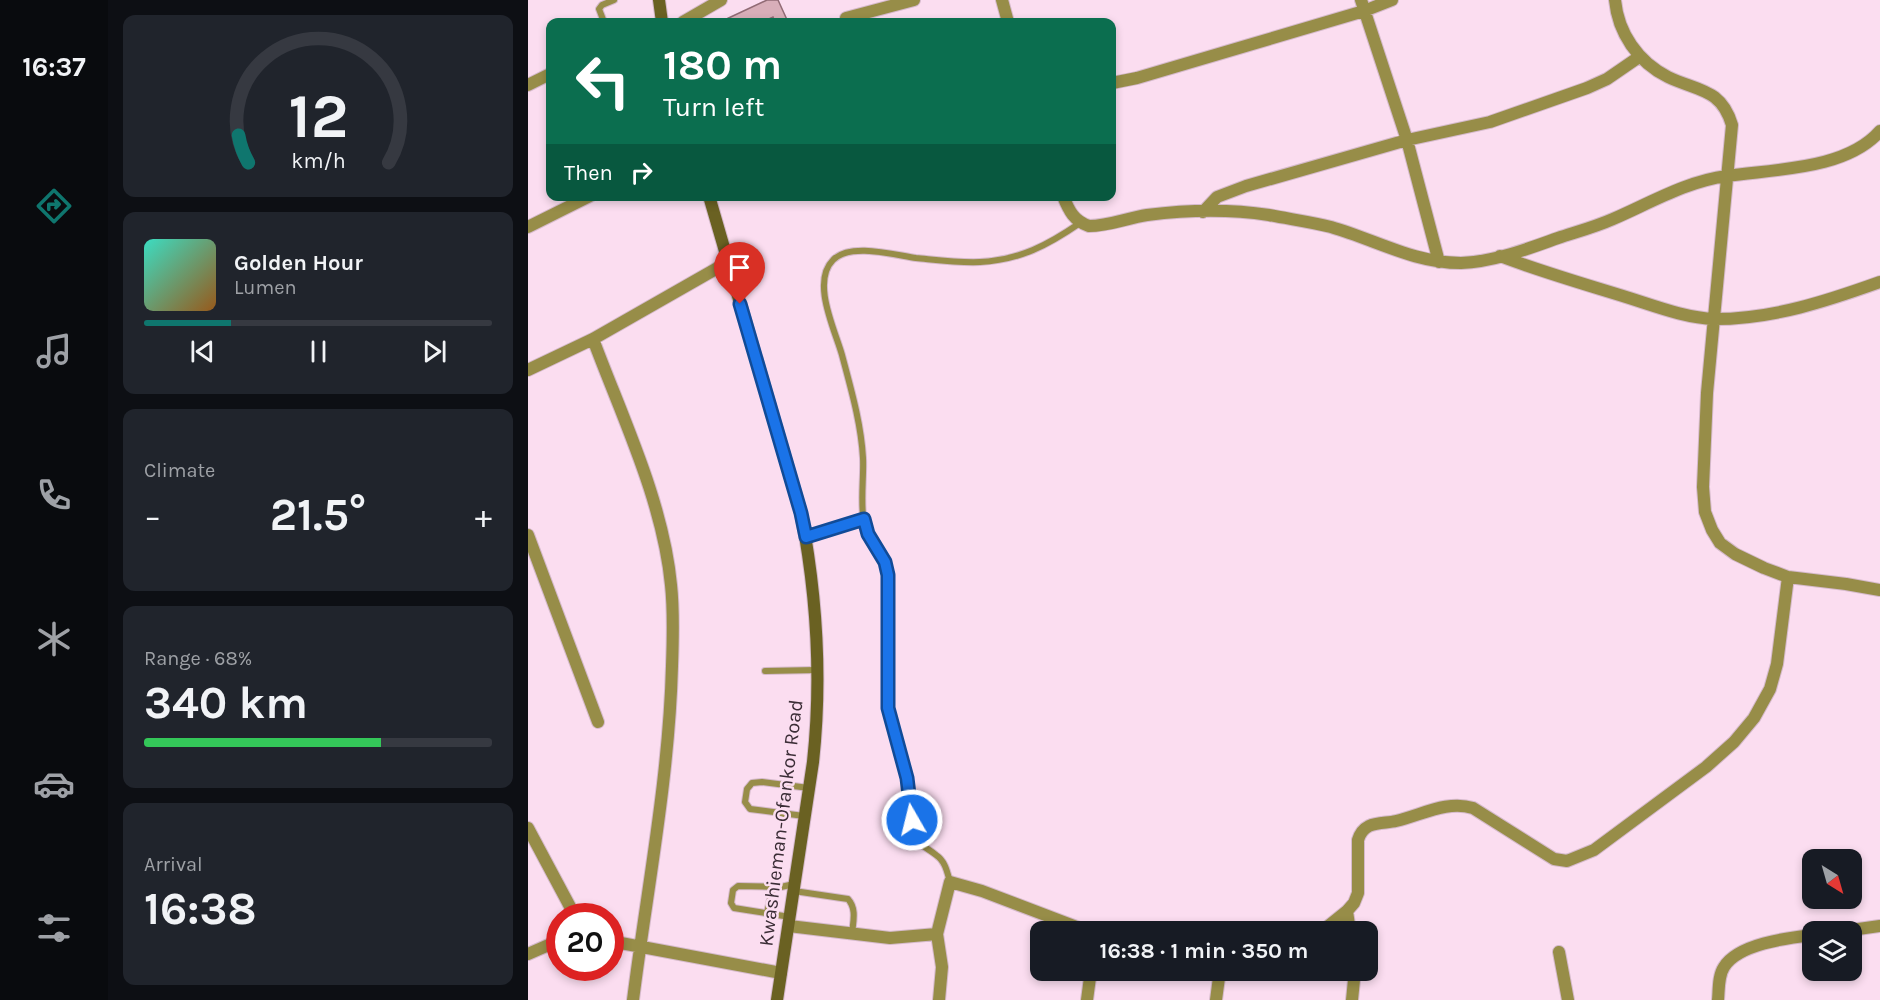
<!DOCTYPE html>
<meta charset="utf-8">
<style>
:root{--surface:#171b24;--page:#20242c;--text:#f1f3f6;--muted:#9ea1a6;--line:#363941;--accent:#0f766e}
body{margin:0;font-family:Karla,sans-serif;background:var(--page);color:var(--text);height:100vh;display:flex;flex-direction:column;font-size:22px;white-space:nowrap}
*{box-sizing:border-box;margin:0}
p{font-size:20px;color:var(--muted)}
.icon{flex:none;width:33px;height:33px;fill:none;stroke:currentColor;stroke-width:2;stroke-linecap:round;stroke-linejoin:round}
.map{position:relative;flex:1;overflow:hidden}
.sheet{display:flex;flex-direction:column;gap:15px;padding:15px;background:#0d0f14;width:420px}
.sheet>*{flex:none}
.top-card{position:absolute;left:18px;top:18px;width:570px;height:183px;border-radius:12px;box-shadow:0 3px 9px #0003;background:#0b6e4f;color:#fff;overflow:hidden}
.needle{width:39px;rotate:143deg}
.buttons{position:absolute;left:1274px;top:849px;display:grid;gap:12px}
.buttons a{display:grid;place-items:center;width:60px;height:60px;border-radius:12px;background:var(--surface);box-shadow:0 3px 9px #0003;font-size:30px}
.speed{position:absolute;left:18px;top:903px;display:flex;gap:12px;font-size:30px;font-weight:700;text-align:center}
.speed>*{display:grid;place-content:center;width:78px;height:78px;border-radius:50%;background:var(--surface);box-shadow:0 3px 9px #0003;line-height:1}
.speed .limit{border:9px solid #d22;background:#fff;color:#111}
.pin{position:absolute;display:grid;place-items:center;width:51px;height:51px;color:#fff;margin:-62px -26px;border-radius:50% 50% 50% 0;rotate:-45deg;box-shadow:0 0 6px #0007}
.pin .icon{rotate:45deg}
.me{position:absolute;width:66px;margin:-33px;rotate:352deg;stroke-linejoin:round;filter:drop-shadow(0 0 4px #0008)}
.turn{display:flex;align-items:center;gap:21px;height:126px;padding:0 18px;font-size:27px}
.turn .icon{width:78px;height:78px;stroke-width:2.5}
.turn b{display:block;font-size:42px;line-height:51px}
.then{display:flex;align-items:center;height:57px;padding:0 18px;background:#0003;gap:12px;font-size:22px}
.big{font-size:45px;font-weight:700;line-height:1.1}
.sheet .card{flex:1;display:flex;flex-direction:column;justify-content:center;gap:9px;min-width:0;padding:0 21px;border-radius:12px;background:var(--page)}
.sheet .dial{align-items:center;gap:0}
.dial svg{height:156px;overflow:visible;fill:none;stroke:var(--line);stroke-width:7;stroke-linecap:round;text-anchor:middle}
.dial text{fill:var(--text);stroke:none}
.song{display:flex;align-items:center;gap:18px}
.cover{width:72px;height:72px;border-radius:9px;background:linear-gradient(135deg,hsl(170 70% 55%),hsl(30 70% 35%))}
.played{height:6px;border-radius:3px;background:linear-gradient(90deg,var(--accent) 25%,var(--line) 25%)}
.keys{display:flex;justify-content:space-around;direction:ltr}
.heat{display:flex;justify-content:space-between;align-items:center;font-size:33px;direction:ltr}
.charge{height:9px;border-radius:4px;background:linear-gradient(90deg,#34c759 68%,var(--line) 0)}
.trip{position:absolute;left:502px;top:921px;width:348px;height:60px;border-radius:12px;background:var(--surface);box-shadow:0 3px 9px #0003;font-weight:700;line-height:60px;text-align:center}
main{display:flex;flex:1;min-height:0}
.menu{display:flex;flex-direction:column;width:108px;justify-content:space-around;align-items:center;background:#090b0e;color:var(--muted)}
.menu .icon{width:42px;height:42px}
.menu .active{color:var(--accent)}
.menu b{font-size:27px;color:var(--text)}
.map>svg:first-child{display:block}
.building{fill:#d8aeb9;stroke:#916b75;stroke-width:1.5}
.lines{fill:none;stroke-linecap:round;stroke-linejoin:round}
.service-casing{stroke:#d5bacb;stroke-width:8}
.minor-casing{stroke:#d5bacb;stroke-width:14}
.secondary-casing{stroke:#d5bacb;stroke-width:14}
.service{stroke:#978d48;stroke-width:6}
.minor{stroke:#978d48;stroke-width:12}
.secondary{stroke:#6a6122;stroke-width:12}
.route-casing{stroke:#114b97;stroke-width:15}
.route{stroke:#1a73e8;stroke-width:10}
.labels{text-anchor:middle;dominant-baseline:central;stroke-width:5;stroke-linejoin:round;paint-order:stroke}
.street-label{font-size:20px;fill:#3b2d36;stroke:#fbddf0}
</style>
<main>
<nav class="menu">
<b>16:37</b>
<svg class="icon active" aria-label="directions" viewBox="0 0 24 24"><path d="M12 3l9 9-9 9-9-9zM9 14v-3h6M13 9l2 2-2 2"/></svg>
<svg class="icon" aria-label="music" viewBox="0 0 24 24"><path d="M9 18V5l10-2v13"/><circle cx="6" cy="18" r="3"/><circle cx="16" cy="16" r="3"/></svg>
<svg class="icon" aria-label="phone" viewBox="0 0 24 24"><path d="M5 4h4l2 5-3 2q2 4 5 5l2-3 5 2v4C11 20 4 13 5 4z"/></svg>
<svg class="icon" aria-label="climate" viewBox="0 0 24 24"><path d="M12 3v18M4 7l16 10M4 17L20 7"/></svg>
<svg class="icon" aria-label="car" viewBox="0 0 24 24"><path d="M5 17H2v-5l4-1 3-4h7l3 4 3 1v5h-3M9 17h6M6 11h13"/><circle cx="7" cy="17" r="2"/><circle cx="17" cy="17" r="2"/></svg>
<svg class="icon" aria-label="filters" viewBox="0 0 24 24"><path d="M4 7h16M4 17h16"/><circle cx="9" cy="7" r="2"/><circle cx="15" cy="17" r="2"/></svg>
</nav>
<section class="sheet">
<div class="card dial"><svg viewBox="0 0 100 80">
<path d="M14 69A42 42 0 1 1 86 69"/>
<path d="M14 69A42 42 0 0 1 9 55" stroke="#0f766e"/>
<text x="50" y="56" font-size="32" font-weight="700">12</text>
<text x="50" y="72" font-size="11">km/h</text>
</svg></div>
<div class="card">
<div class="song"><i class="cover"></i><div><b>Golden Hour</b><p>Lumen</p></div></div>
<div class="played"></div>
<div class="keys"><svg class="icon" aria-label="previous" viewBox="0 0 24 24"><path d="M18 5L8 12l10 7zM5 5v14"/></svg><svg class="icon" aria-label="pause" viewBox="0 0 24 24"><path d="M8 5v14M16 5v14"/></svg><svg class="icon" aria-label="next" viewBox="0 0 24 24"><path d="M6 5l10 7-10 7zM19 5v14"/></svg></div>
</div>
<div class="card"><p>Climate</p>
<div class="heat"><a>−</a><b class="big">21.5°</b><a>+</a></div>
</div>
<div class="card"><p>Range · 68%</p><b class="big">340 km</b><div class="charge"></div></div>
<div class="card"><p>Arrival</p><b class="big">16:38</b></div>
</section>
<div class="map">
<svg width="1352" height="1000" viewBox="0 0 1352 1000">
<rect width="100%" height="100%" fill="#fbddf0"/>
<path class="building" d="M239 0H250L260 22H247L245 17 234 22H192Z"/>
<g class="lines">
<g class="service-casing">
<path id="service" d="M76 22 71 9 74 5 86 0
M277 537 336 519
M237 671 289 670
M256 814 261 786
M276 816 222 809 217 802 219 789 224 783 234 782 281 788
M422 882C419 871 417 861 408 855 401 849 394 847 388 839L379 779 360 708V575C355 556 341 540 336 521 332 505 336 476 335 458 333 423 323 389 314 355 307 330 283 282 305 260 322 242 367 255 388 258 409 260 431 263 452 262 492 260 520 245 552 223
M266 891 320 899C329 909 325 922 324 934
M239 913 245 887
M262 917 206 908 203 903 205 890 210 886 253 887 266 884"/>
</g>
<g class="minor-casing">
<path id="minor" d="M474 0 480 22
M833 0 879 140 911 262
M1087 0C1090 33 1110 62 1140 77 1169 91 1193 88 1204 125L1179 393 1175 487 1177 512 1184 530 1192 543 1207 554 1236 568 1260 577 1318 584 1352 590
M318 18 386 0
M155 22 193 0
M584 83 609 78 721 45 836 11 864 0
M0 85 22 74
M535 196C541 211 546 221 561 226 581 226 599 218 619 215 658 210 702 209 741 215 761 219 783 222 803 227 848 240 886 263 933 263 966 262 999 249 1030 238 1048 232 1067 227 1085 219 1122 203 1159 181 1199 176 1246 169 1318 170 1352 131
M675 212 689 197 718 186 879 140 962 122 1059 88 1079 79 1111 57
M0 227 62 196
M972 256C1014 272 1056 284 1098 297 1127 306 1157 318 1187 319 1245 319 1299 301 1352 282
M65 339C94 417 135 501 143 585 146 612 145 639 144 666 141 779 119 889 105 1000
M0 370 65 339 200 262
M0 535 70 722
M0 828 47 916
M819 911 822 932
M261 926 362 938 409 934
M793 932 819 911 826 903 830 893V840C832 833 835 829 841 826 849 822 860 823 868 821 894 815 919 800 945 808L1026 859 1039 861 1066 850 1178 767 1206 742 1226 718 1242 689 1249 664 1260 577
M1309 932 1352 926
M82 941 253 973
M1031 952 1040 1000
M0 954 32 940
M411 1000 414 967 409 934 422 882 454 891 562 932
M559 1000 563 970
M688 1000 692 970
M824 1000 827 970
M1190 1000C1191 990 1190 976 1196 967 1210 944 1259 938 1284 935"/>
</g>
<g class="secondary-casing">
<path id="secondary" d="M131 0 134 22
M181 196 273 513C289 596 294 679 285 762L249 1000"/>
</g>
<use href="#service" class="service"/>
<use href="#minor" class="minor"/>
<use href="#secondary" class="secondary"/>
</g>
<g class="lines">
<g class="route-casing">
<path id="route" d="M212 304 273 513 278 537 336 519 340 534 357 562 360 575V708L379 778 384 820"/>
</g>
<use href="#route" class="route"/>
</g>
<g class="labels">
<g class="street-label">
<text transform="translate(253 823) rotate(-83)">Kwashieman-Ofankor Road</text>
</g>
</g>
</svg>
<div class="buttons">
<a><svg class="needle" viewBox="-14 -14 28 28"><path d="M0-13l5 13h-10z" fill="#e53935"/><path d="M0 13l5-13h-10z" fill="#9ea1a6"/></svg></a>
<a><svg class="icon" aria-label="layers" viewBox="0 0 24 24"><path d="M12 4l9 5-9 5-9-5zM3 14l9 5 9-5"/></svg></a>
</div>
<div class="speed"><div class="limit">20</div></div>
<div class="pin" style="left:212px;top:304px;background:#d93025"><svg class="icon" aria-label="arrive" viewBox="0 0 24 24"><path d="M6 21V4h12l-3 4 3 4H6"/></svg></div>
<svg class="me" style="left:384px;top:820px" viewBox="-20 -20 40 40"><circle r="17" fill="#1a73e8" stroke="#fff" stroke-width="3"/><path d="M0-11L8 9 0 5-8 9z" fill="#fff"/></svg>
<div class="trip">16:38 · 1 min · 350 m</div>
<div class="top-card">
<div class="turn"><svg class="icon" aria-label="left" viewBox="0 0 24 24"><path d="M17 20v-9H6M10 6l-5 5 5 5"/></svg><div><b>180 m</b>Turn left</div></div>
<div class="then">Then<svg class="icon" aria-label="right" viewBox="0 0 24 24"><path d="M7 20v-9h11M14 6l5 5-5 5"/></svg></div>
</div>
</div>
</main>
